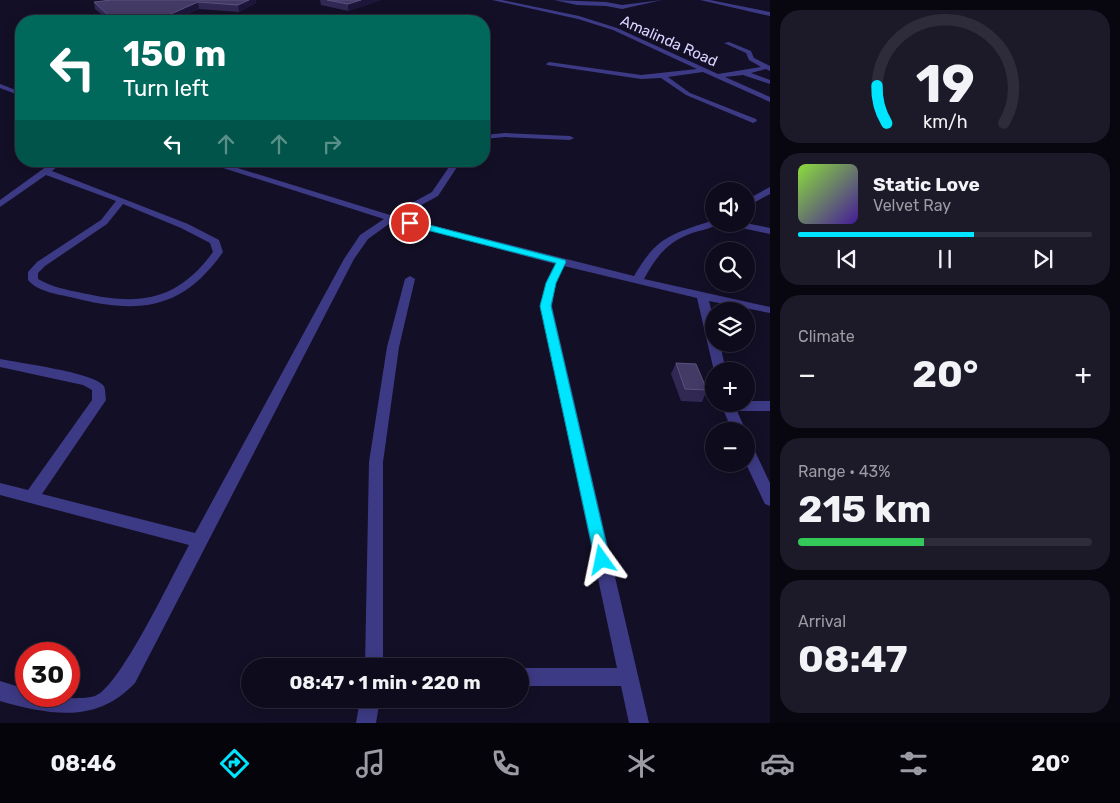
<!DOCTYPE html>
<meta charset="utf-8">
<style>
:root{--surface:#0e0b1c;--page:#1c1929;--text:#f1f3f6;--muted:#9b9ba3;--line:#2e2b3b;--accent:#00e5ff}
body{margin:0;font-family:Rubik,sans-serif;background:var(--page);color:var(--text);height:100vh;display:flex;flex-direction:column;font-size:19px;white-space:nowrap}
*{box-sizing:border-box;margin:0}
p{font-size:16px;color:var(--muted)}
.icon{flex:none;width:28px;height:28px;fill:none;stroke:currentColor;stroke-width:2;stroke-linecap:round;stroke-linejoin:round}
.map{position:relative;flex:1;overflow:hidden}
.side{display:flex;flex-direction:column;gap:10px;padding:10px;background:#08060f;width:350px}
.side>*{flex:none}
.hud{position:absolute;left:15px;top:15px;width:475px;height:152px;border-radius:20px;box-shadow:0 2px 12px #0003,0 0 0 1px var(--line);background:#00695c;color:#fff;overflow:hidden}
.fabs{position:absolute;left:705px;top:182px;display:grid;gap:10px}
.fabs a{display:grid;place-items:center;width:50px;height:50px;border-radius:50%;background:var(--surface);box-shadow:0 2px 12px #0003,0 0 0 1px var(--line);font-size:25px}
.speed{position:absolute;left:15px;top:642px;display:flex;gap:10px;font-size:25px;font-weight:700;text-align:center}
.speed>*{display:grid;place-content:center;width:65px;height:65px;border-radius:50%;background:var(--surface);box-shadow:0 2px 12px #0003,0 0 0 1px var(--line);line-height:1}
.speed .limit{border:8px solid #d22;background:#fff;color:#111}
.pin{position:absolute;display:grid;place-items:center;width:42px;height:42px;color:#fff;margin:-21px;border:2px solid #fff;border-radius:50%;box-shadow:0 1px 5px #0007}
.me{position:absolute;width:55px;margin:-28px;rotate:348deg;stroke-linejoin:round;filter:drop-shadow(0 0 4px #0008)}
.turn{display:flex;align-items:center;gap:18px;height:105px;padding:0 25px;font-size:22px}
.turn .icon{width:65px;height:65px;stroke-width:2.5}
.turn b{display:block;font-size:35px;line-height:42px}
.lanes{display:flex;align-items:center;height:48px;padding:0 25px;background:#0003;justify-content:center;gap:25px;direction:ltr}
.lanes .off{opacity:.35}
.big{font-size:38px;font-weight:700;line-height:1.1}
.side .card{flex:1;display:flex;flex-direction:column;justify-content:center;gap:8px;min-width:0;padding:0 18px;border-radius:20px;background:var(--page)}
.side .dial{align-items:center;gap:0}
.dial svg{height:130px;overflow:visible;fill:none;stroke:var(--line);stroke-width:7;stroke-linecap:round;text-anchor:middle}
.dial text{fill:var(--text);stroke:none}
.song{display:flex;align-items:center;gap:15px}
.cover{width:60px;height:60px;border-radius:8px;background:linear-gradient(135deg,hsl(90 70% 55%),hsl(260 70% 35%))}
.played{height:5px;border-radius:2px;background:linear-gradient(90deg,var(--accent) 60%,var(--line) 60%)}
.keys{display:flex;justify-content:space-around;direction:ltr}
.heat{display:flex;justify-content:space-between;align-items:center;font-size:28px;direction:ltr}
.charge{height:8px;border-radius:4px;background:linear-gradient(90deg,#34c759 43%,var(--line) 0)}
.trip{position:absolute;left:241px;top:658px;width:288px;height:50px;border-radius:25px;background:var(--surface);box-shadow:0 2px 12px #0003,0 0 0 1px var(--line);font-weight:700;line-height:50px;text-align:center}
.tabs{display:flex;height:80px;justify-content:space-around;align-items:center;background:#06040b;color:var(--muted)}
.tabs .icon{width:35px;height:35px}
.tabs .selected{color:var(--accent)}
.tabs b{font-size:22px;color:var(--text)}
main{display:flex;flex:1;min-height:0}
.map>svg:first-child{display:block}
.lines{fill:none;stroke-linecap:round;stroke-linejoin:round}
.minor{fill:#3d3a85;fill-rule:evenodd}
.wall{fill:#312854}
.shaded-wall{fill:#1d163a}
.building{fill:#433a66;stroke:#5a527e}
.route{fill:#00e5ff;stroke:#0095a6}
.labels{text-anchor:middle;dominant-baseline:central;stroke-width:5;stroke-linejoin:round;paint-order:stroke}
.far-street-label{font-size:15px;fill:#d9d4ff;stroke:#130f26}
</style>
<main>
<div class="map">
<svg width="770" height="723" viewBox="0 0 770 723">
<rect width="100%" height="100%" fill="#130f26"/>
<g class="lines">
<path class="minor" d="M492 0H502L579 16 617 28 718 74 761 67 749 60 746 53 724 43 729 42 751 51 754 58 770 66V71L766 69 751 73 770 80V84L743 75 725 77 770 97V102L703 72 668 77 690 93 756 119 757 121 753 123 686 95 661 78 641 79 547 65 546 64 549 62 641 75 697 69 613 30 578 19Z
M554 0 606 2 622 5 662 0 622 9 606 6 577 5Z
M700 0H710L770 12V16Z
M0 84 21 92V96L0 88Z
M505 133 570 136 574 138 570 140 505 137 484 139V135Z
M54 161H64L52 171 188 224 219 240 223 252C181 312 136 314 70 297 56 294 37 291 28 280V272L37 262 101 220 116 201 46 175 0 207V200ZM123 204 181 228 210 243 213 252C177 301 140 306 82 293 67 290 52 287 38 279V273L45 266 107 224Z
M201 161H215L390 215 432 192 453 161H461L438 196 399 217 634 276C657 237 669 235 711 221L714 220V224H718C711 229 701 230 692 233 667 242 656 257 644 279L770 307V313L709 301 714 321V344H720L726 371H714L697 298 564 266 556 283 552 306 649 723H629L621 686H520V668H617L540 306 546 283 555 264 393 221 368 239 354 259 135 683C97 723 53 716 0 701V681L26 689V696C44 696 80 701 95 696 120 687 173 574 189 545L0 495V483L28 490 92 400V390L83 385 0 367V359C20 363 90 372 103 385 106 388 105 395 106 400L42 494 195 533 344 259 360 235 384 219Z
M770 187V194L746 207V200Z
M746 223 770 228V234L732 226 730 224Z
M410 276 415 279 399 347 383 462V666H365L369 462 387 347 405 279Z
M746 401H770V411H737L746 431H732L721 404H746Z
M746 442 751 443 770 483V506L765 504 746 464Z
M360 699H380L376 723H356Z"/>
</g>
<path class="wall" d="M111 0H256V3L239 12 199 9 171 21H110L95 9 94 2Z
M320 0H381L348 11 321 5Z
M676 363 707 390 702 402 681 401 671 374Z"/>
<path class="shaded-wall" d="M249 0H256V3L239 12 238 5Z
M361 0H381L348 11V4Z
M198 2 199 9 171 21H157V20Z"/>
<path class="building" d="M111 0H249L238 5 198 2 157 20 109 16 94 2Z
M327 0H361L348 4Z
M676 363 696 364 707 390 685 389Z"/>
<path class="route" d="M410 220 565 260 566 262 556 283 551 306 610 560 607 564 602 566 597 564 595 560 540 306 546 283 556 263 407 225V221Z"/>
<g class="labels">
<g class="far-street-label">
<text transform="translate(669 41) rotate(24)">Amalinda Road</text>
</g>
</g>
</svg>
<div class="fabs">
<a><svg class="icon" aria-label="sound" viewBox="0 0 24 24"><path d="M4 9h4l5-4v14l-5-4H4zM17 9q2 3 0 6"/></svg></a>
<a><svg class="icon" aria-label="search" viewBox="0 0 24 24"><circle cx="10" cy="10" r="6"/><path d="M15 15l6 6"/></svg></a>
<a><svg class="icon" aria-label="layers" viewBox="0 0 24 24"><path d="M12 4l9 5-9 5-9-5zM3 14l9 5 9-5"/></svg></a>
<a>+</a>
<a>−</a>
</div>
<div class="speed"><div class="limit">30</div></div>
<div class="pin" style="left:410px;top:223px;background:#d93025"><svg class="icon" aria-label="arrive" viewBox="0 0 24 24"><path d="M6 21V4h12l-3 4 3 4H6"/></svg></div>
<svg class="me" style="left:602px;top:560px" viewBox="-20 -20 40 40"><path d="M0-17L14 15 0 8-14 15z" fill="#00e5ff" stroke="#fff" stroke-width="4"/></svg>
<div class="trip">08:47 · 1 min · 220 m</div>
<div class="hud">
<div class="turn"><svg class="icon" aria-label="left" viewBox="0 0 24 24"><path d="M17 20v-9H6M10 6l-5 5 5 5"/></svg><div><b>150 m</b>Turn left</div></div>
<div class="lanes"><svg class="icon" aria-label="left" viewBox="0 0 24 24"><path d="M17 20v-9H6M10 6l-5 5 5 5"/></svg><svg class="icon off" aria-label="ahead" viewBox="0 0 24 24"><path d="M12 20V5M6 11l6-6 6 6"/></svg><svg class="icon off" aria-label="ahead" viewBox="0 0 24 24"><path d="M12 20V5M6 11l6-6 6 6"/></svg><svg class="icon off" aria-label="right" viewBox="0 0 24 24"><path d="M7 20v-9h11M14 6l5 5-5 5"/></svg></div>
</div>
</div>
<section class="side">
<div class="card dial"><svg viewBox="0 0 100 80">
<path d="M14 69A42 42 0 1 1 86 69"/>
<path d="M14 69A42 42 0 0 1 8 46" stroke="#00e5ff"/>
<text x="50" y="56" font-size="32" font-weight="700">19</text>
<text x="50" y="72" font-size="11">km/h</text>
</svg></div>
<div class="card">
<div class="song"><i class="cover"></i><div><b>Static Love</b><p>Velvet Ray</p></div></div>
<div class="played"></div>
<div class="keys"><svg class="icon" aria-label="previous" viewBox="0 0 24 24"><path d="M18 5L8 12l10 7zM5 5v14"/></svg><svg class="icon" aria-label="pause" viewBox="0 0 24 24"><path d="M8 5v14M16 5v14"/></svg><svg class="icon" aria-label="next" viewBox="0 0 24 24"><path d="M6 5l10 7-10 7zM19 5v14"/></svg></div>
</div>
<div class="card"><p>Climate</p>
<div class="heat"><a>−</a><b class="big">20°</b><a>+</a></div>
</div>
<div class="card"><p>Range · 43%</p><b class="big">215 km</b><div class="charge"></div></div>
<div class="card"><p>Arrival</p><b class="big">08:47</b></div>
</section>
</main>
<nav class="tabs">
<b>08:46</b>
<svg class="icon selected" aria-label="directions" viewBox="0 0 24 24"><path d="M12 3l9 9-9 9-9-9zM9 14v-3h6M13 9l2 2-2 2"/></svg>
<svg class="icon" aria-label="music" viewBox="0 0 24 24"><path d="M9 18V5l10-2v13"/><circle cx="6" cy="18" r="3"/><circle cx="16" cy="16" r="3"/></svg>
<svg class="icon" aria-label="phone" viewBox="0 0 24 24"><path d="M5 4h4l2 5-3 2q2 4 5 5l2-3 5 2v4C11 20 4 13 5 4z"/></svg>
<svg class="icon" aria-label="climate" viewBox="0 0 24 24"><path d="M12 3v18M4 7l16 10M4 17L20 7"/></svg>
<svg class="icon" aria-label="car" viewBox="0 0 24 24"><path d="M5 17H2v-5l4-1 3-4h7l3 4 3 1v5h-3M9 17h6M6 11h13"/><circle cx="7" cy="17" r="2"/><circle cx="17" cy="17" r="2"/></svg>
<svg class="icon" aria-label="filters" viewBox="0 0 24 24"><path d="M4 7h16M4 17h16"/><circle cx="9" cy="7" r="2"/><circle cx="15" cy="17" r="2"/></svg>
<b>20°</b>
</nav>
